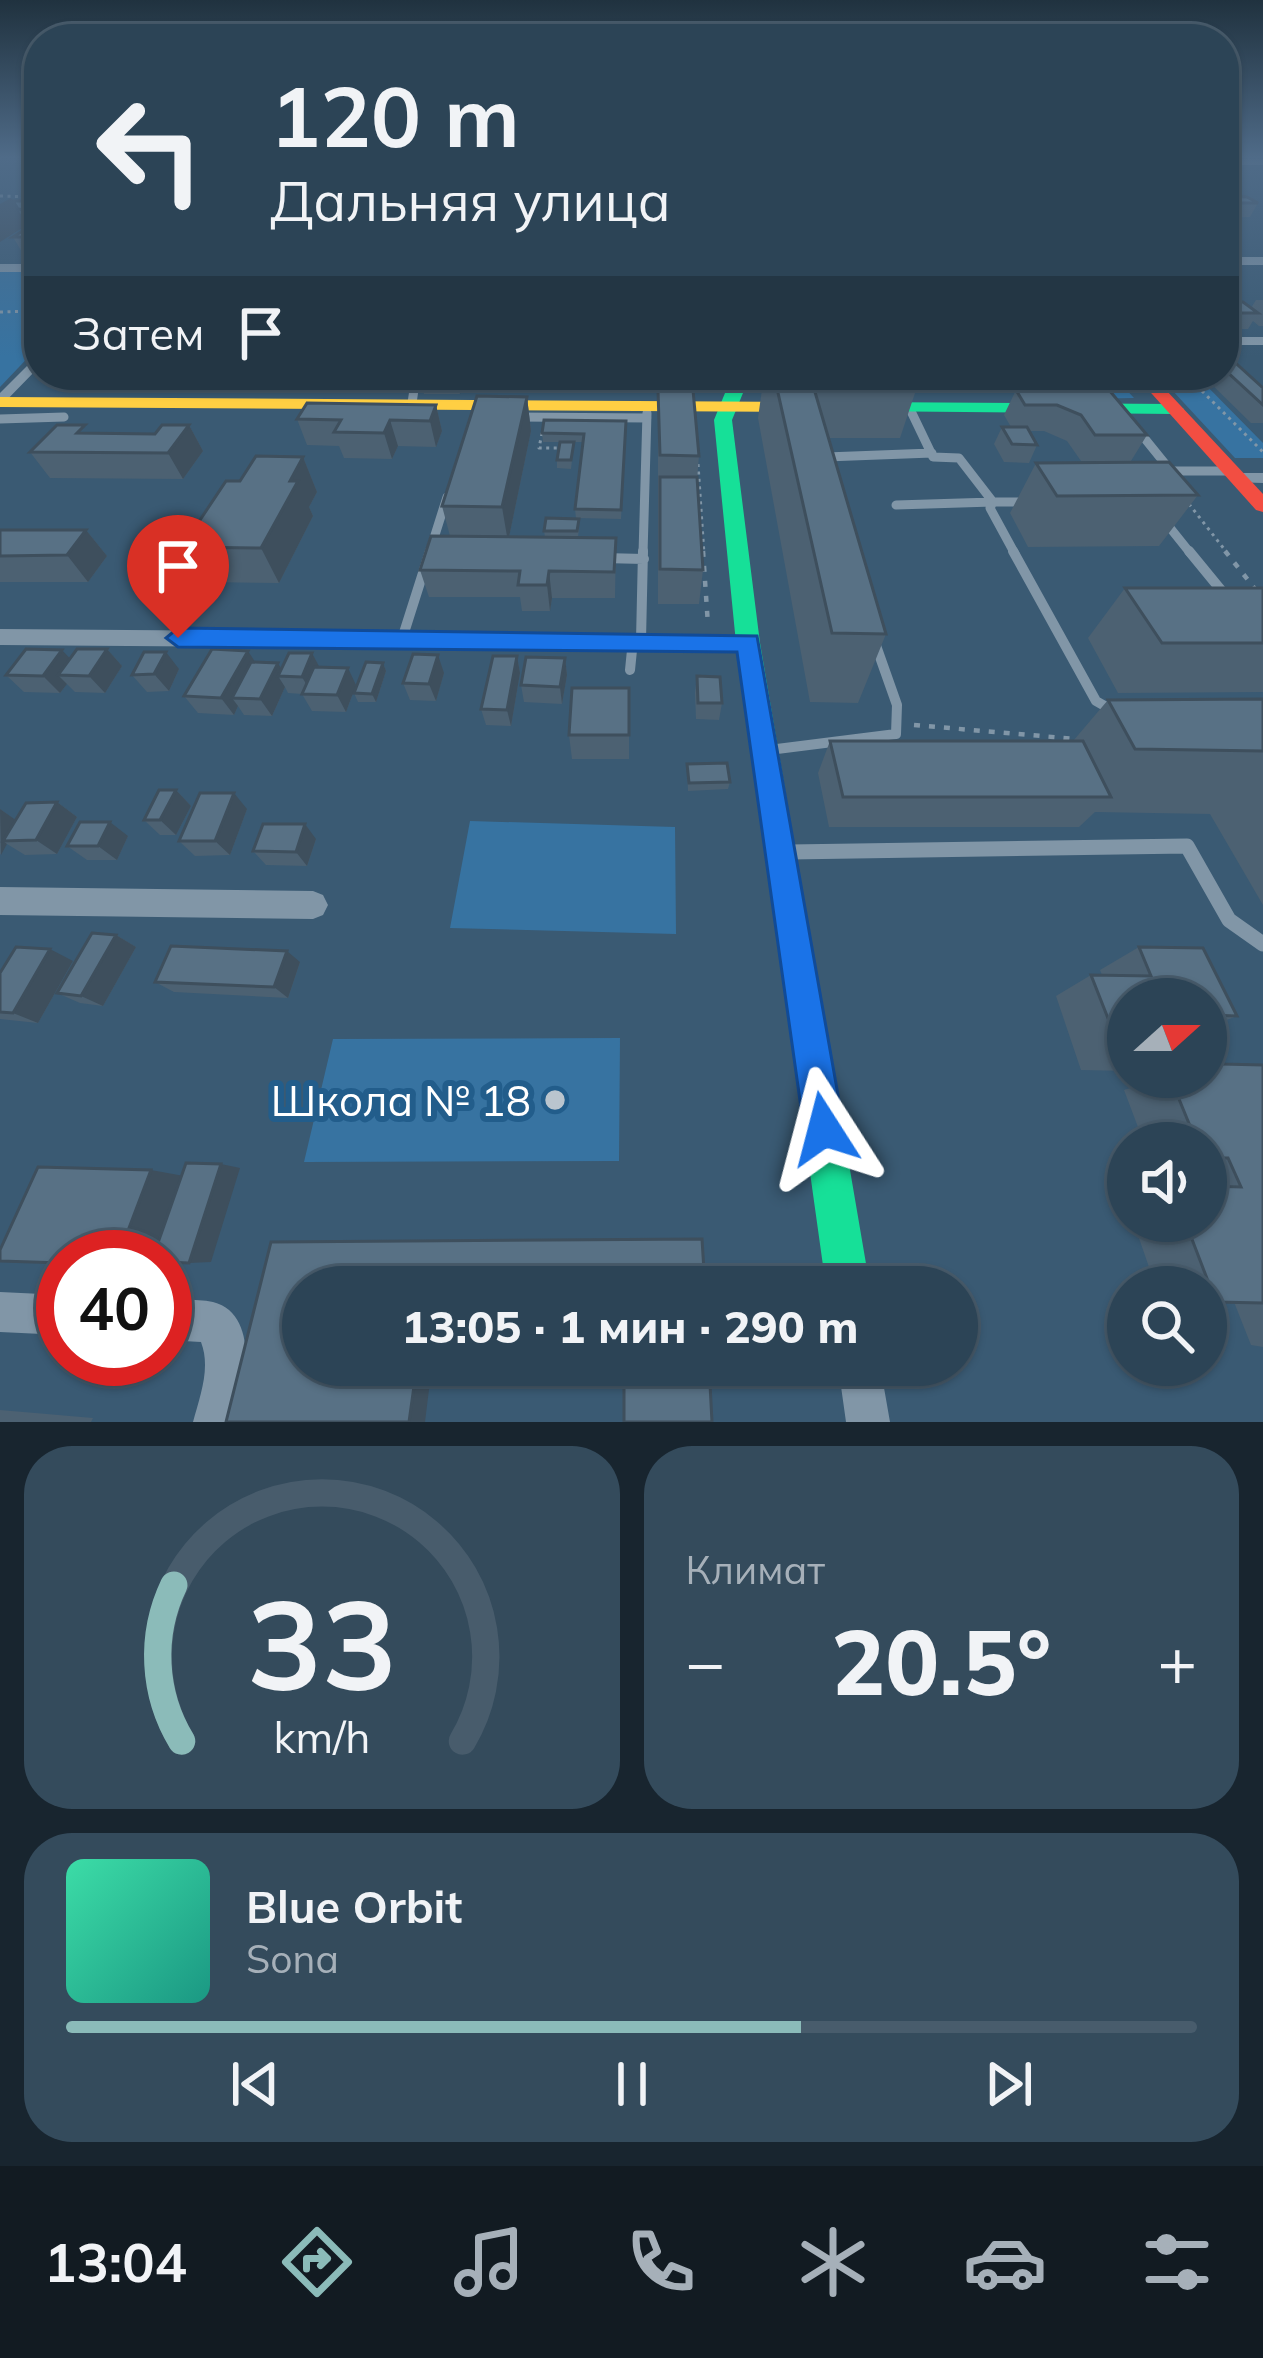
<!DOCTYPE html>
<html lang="ru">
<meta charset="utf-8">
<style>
:root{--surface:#2c4456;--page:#344b5c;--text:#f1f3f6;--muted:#a6b0b9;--line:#485c6c;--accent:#8bbbb9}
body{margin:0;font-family:Mulish,sans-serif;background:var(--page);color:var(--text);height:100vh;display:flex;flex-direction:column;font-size:45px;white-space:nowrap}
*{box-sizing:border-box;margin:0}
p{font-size:39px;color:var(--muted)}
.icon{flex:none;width:66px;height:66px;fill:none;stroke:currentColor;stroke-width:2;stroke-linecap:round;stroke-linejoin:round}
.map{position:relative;height:1422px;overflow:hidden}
.panel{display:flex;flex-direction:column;gap:24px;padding:24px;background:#18252f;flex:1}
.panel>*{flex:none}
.guide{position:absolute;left:24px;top:24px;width:1215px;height:366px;border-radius:48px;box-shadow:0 3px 9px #0004,0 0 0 3px var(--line);background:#2c4456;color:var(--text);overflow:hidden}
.needle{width:78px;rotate:69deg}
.buttons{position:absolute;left:1107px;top:978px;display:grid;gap:24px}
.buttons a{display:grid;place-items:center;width:120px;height:120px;border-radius:50%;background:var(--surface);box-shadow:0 3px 9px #0004,0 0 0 3px var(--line);font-size:60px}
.speed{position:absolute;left:36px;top:1230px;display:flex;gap:24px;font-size:60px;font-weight:700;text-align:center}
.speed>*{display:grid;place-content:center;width:156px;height:156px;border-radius:50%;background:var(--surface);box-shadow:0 3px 9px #0004,0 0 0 3px var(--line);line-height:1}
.speed .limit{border:18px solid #d22;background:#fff;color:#111}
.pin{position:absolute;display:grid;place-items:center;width:102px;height:102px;color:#fff;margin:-123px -51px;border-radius:50% 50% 50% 0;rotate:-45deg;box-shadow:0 0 12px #0007}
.pin .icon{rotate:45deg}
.me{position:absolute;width:132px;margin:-66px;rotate:351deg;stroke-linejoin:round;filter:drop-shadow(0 0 9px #0008)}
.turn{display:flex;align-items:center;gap:42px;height:252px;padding:0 48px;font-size:54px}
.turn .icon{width:156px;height:156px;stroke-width:2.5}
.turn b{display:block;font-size:84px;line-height:102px}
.then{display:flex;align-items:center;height:114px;padding:0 48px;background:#0003;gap:24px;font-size:45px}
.big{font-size:90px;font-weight:800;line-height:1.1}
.panel .widget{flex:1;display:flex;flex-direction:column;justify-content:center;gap:18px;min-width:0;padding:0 42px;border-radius:48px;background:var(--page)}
.panel .dial{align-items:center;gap:0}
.dial svg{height:312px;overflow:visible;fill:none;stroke:var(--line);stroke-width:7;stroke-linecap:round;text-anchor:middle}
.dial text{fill:var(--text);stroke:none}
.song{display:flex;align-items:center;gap:36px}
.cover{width:144px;height:144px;border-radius:18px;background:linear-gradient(135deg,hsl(160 70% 55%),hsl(170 70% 35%))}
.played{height:12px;border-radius:6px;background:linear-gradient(90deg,var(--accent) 65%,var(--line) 65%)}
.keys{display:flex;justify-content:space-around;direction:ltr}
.heat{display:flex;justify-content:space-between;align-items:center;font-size:66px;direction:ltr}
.panel .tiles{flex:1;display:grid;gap:24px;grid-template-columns:1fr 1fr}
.widget:last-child{grid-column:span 2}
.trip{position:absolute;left:282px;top:1266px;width:696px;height:120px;border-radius:60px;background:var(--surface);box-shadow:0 3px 9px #0004,0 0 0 3px var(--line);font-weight:800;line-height:120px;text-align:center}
.dock{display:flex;height:192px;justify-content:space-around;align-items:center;background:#121b22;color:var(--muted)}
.dock .icon{width:84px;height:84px}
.dock .current{color:var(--accent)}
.dock b{font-size:54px;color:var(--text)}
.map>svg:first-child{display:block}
.green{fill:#3773a1}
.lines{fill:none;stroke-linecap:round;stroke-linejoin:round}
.path-far1{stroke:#8196a7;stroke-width:3;stroke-dasharray:3 4.5;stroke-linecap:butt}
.path{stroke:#8196a7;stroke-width:4.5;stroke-dasharray:6 9;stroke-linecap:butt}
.lane-far3{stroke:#8196a7;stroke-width:6}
.lane-far2{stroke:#8196a7;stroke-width:9}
.lane-far1{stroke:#8196a7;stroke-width:10}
.lane{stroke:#8196a7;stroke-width:15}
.street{fill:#8196a7;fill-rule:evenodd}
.fast{fill:#16e098;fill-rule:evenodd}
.slow{fill:#ffcf43;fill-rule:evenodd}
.jam{fill:#f24e42;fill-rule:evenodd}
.wall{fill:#4c6172}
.shaded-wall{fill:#3e4f5d}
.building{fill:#587185;stroke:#3e4f5d;stroke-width:3}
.route{fill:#1a73e8;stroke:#114b97;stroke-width:3}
.poi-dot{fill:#bac5ce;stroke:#225d8b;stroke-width:4.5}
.labels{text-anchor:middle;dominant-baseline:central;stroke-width:12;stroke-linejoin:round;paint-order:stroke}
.near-poi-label{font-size:42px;fill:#fff;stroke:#225d8b;text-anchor:end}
</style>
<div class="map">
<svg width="1263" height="1422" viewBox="0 0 1263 1422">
<rect width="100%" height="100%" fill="#3a5a73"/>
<path class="green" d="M0 272H39V346L0 387Z
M459 375 460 381H416L412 390 245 389 253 379Z
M1002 375H1113L1134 398 1019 400Z
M1158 375H1196L1263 443V458H1235Z
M470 821 675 827 676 934 450 928Z
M620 1038 619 1161 304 1162 333 1039Z"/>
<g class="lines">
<path class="path-far1" d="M0 196 39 197
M0 312 39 311
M1086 375 1096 387
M1186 375 1263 452
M542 433 539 448H560
M698 464 704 554
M1189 504 1228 554"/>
<path class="path" d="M703 551 708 625
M1225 551 1263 599
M914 725 1076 739"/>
<path class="lane-far3" d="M413 375 416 386
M1018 375 1026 386
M586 381 696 383V375"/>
<path class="lane-far2" d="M1024 383 1037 404
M412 403 415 383
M909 407 933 457 959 458 993 502
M517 417 647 418
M0 419 64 417
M1137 429 1171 471H1229
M827 464 826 457 932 453
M896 505 993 502
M1163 519 1191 554
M429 554 447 497
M643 554 647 413
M1015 554 990 508 993 502H1028"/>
<path class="lane-far1" d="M1013 551 1096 701 1117 713
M1189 551 1230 601
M603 558 644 559
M402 639 430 551
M641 640 643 551
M630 670 633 640
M769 750 896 734 897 705 874 640"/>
<path class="lane" d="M790 852 1187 846 1229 920 1263 944"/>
<path class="street" d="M1224 159H1263V165H1224Z
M1224 257H1263V265H1224Z
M0 264H39V272H0Z
M1224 337H1263V345H1224Z
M39 354V367L0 407V393Z
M1237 473H1263V483L1231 482V474Z
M0 629 748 635 759 643 748 651 0 645Z
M0 887 313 891 323 895 328 905 323 915 313 919 0 915Z
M0 1292 63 1295V1335L0 1332Z
M165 1300C180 1300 198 1299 213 1302 261 1314 245 1390 237 1422H193C200 1396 211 1368 201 1342L165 1340Z
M838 1365H880L890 1422H846Z"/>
<path class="fast" d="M724 375H740L743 393 732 420 760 643 870 1287H826L736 643 714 420 725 393Z
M861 402 1175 404 1184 409 1175 414 855 411V403Z"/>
<path class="slow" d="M0 397 806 402 815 407 806 412 0 407Z"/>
<path class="jam" d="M1135 375H1152L1263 494V512L1256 510Z"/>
</g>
<path class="wall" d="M1224 196 1258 203 1250 217H1225Z
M13 201H39V220L33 224H26L27 225Z
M39 222V252H22L13 237Z
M1224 239 1234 245 1229 253H1224Z
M1256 300H1263V326H1259L1253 321 1248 329H1224V302L1251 308Z
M1224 351 1229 356 1227 358 1263 388V423H1251L1202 375H1224Z
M460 375 462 386 460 394H424L420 377Z
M586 375H680L679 377H586Z
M764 375H921L900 438H828L886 634 858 703 810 702 758 418Z
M658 390 699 456 697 480 703 570 699 604H658Z
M1016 390 1147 435 1131 461H1081L1067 441 1044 431H1029L1037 445 1029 463 1004 462 994 444 1002 427H1011L1004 415Z
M527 397 531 431 509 537H545L544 531 579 528 578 537 616 538 615 598H552L550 611H522L520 597H429L420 570 450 536 442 506Z
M436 405 442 431 436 447 398 446 392 459 344 458 339 446 307 445 297 419Z
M626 421 621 519 576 518 575 509 583 442H574L571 469 557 468V460L560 442H543L542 433Z
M189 425 203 451 183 479 50 478 30 452 90 433 155 434Z
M303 457 317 492 309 507 313 516 279 583 204 582 182 547 240 481Z
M1036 463 1198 495 1159 546 1028 547 1010 513Z
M0 530H86L107 556 88 582H0Z
M1125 588H1263V692L1118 693 1088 638Z
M107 649 122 666 105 693 75 692 67 684 60 693 24 692 6 675Z
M312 653 319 667 356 685 346 712 312 711 302 694 288 693 285 687 272 716 244 715 238 706 234 715 198 713 184 696 278 663 281 669Z
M517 656 520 673 511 726 486 725 481 709Z
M565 658 567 675 562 704 524 702 521 685Z
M383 663 386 671 376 702H358L354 693Z
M179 669 169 691 147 692 132 675Z
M444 673 436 701 410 700 403 683Z
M697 676 722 703 719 720 696 719 695 693Z
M629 688V759H572L569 735Z
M1263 699V905L1210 814 1095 812 1079 827H829L818 773 830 741H1073L1108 700Z
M687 764 730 782 728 789 688 791Z
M176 790 191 806 176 835H160L144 820Z
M57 802 77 817 57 854 25 855 7 844 0 855V809L15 820Z
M247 809 230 855 195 856 179 841Z
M128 836 117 860H87L67 846Z
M316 839 307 866 266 865 253 851Z
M116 935 136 947 103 1006 80 1003 57 993Z
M1139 947 1237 1016 1206 1028V999H1128V1071L1081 1070 1056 996 1091 975H1102L1100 970Z
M73 961 38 1023 0 1019V973Z
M300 962 288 998 174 992 155 982Z
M1222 1064 1263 1065V1347L1251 1345 1234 1302 1206 1301V1287H1156L1133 1221H1206V1143H1144L1124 1090 1143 1084 1140 1077H1206Z
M0 1410 93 1418 91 1422H0Z"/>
<path class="shaded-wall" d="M11 198 27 225 0 242V204Z
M39 201V220L33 224 25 210Z
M457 375H460L462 386 460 394Z
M527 397 531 431 508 542 502 507Z
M436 405 442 431 436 447 430 421Z
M390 420 398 446 392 459 384 433Z
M189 425 203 451 183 479 168 453Z
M303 457 317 492 309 507 313 516 279 583 261 548 290 481Z
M86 530 107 556 88 582 67 555Z
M549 571 552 598 550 611 547 585Z
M107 649 122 666 105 693 89 676Z
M62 650 78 667 58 675 67 684 60 693 43 676Z
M248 651 259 668 232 698 238 706 234 715 221 698Z
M166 652 179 669 169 691 154 674Z
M312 653 321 670 312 694 302 677Z
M438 655 444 673 436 701 429 684Z
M517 656 520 673 511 726 507 710Z
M565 658 567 675 562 704 560 687Z
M278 663 286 677 278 676 285 687 272 716 260 699Z
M383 663 386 671 376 702 372 694Z
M348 668 356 685 346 712 337 695Z
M176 790 191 806 176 835 160 820Z
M234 793 247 809 230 855 215 841Z
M57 802 77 817 57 854 36 840Z
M0 809 20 823 3 841 7 844 1 855Z
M110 822 128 836 117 860 98 846Z
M305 824 316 839 307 866 296 852Z
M116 935 136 947 103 1006 81 996Z
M50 949 73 961 38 1023 13 1013Z
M287 951 300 962 288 998 274 987Z
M221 1164 240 1168 211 1262 189 1263Z
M151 1170 184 1176 155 1257H118Z
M417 1365H432L425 1422H409Z"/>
<path class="building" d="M1224 196 1247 197 1258 203H1233Z
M13 201H39L25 210 18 209Z
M37 222H39V237H13Z
M1224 302H1243L1258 313H1231L1224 308Z
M1224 358H1230L1263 388V405L1224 369Z
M421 375H457V377H420Z
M774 375H810L886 634 832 633Z
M658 390H693L699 456 660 455Z
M1016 390H1109L1147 435H1095L1081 415 1057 405H1025Z
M477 396 527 397 502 507 442 506Z
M307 403 436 405 430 421 390 420 384 433 334 432 341 420 297 419Z
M544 420 626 421 621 510 575 509 584 434 542 433Z
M57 425H85L77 433 155 434 162 425H189L168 453 30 452Z
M1002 427H1027L1037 445 1012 444Z
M560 442H574L571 460H557Z
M256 456 303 457 290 481H298L261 548 182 547 226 481H240Z
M1169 462 1198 495 1057 496 1036 463Z
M660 477H697L703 570 660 569Z
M546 518 579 519 577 531H544Z
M0 530H86L67 555 0 556Z
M431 536 616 538 614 572 549 571 547 585H518L520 571 420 570Z
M1125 588H1263V643H1162Z
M26 649 62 650 43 676 6 675Z
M77 649H107L89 676 58 675Z
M212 649 248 651 221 698 184 696Z
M144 652H166L154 674 132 675Z
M289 653H312L302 677 278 676Z
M413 654 438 655 429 684 403 683Z
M493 656H517L507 710 481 709Z
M526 657 565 658 560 687 521 685Z
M251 662 278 663 260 699 232 698Z
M366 662 383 663 372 694 354 693Z
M314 667 348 668 337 695 302 694Z
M697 676 720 677 722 703H698Z
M572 688H629V735H569Z
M1263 699V751L1135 749 1108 700Z
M830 741H1083L1111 797H843Z
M727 763 730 782 689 783 687 764Z
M159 790H176L160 820H144Z
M200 793H234L215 841H179Z
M57 802 36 840 3 841 26 803Z
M80 822H110L98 846H67Z
M263 824H305L296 852 253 851Z
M92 933 116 935 81 996 57 993Z
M171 946 287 951 274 987 155 982Z
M16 947 50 949 13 1013 0 1012V973Z
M1139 947 1203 948 1237 1016 1206 1015V999H1128V1054H1122L1091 975 1151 976Z
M1206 1030 1222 1064 1263 1065V1303L1216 1302 1185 1221H1206V1186L1241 1187 1228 1158H1206V1143H1197L1170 1077H1206Z
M186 1163 221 1164 189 1263 165 1262V1257H153Z
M38 1167 151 1170 118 1257H63V1263L0 1261V1250Z
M702 1239 705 1287H303V1365H417L409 1422H226L271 1242Z
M624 1365H709L712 1422H624Z"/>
<linearGradient id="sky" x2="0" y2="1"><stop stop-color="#20323f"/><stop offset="0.44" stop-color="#4f6b88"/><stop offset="1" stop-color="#4f6b88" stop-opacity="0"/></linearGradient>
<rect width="1263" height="357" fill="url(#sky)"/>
<path class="route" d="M178 628 757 636 844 1129 838 1143 824 1149 810 1143 804 1129 737 652 178 647 166 638Z"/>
<circle class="poi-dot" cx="555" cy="1100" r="12"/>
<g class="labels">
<g class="near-poi-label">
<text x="531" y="1100">Школа № 18</text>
</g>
</g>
</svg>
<div class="buttons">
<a><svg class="needle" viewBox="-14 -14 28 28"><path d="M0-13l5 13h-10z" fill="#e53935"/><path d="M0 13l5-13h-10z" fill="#a6b0b9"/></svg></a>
<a><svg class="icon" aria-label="sound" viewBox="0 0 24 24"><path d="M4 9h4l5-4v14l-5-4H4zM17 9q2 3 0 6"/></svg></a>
<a><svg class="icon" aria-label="search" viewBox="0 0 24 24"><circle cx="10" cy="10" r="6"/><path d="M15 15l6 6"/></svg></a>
</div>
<div class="speed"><div class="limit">40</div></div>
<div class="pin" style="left:178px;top:638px;background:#d93025"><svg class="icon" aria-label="arrive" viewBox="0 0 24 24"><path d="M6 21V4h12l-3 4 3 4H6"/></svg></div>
<svg class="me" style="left:824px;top:1129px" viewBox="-20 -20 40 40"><path d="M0-17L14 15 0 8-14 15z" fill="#1a73e8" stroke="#fff" stroke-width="4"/></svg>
<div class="trip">13:05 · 1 мин · 290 m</div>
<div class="guide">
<div class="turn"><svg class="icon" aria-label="left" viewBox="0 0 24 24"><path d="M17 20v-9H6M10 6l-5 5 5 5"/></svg><div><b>120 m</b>Дальняя улица</div></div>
<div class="then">Затем<svg class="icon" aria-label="arrive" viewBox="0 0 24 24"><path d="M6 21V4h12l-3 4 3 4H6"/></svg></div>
</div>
</div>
<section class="panel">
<div class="tiles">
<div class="widget dial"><svg viewBox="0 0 100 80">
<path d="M14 69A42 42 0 1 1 86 69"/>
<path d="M14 69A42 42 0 0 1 12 29" stroke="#8bbbb9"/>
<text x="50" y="56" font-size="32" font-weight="700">33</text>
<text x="50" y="72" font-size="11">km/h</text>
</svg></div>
<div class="widget"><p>Климат</p>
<div class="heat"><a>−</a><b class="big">20.5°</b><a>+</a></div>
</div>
<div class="widget">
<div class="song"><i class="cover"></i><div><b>Blue Orbit</b><p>Sona</p></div></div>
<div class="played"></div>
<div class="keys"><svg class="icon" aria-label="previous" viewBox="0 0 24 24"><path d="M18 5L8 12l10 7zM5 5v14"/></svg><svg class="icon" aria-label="pause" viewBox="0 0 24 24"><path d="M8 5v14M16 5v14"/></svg><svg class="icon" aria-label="next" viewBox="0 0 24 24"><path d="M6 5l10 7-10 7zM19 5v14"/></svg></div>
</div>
</div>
</section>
<nav class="dock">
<b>13:04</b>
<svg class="icon current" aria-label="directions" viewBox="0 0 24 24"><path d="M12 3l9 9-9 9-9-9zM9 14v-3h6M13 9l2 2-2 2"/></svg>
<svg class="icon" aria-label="music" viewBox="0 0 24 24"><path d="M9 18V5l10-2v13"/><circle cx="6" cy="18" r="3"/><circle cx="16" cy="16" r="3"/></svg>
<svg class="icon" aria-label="phone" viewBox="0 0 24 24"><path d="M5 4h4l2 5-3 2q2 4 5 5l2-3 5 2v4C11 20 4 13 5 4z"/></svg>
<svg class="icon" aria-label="climate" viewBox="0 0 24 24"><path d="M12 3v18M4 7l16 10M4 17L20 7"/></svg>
<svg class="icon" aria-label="car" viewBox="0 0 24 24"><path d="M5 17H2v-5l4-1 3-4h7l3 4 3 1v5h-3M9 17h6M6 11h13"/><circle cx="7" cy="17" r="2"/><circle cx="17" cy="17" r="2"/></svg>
<svg class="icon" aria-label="filters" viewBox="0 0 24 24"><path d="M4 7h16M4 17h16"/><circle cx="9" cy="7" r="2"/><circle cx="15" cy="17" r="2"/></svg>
</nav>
